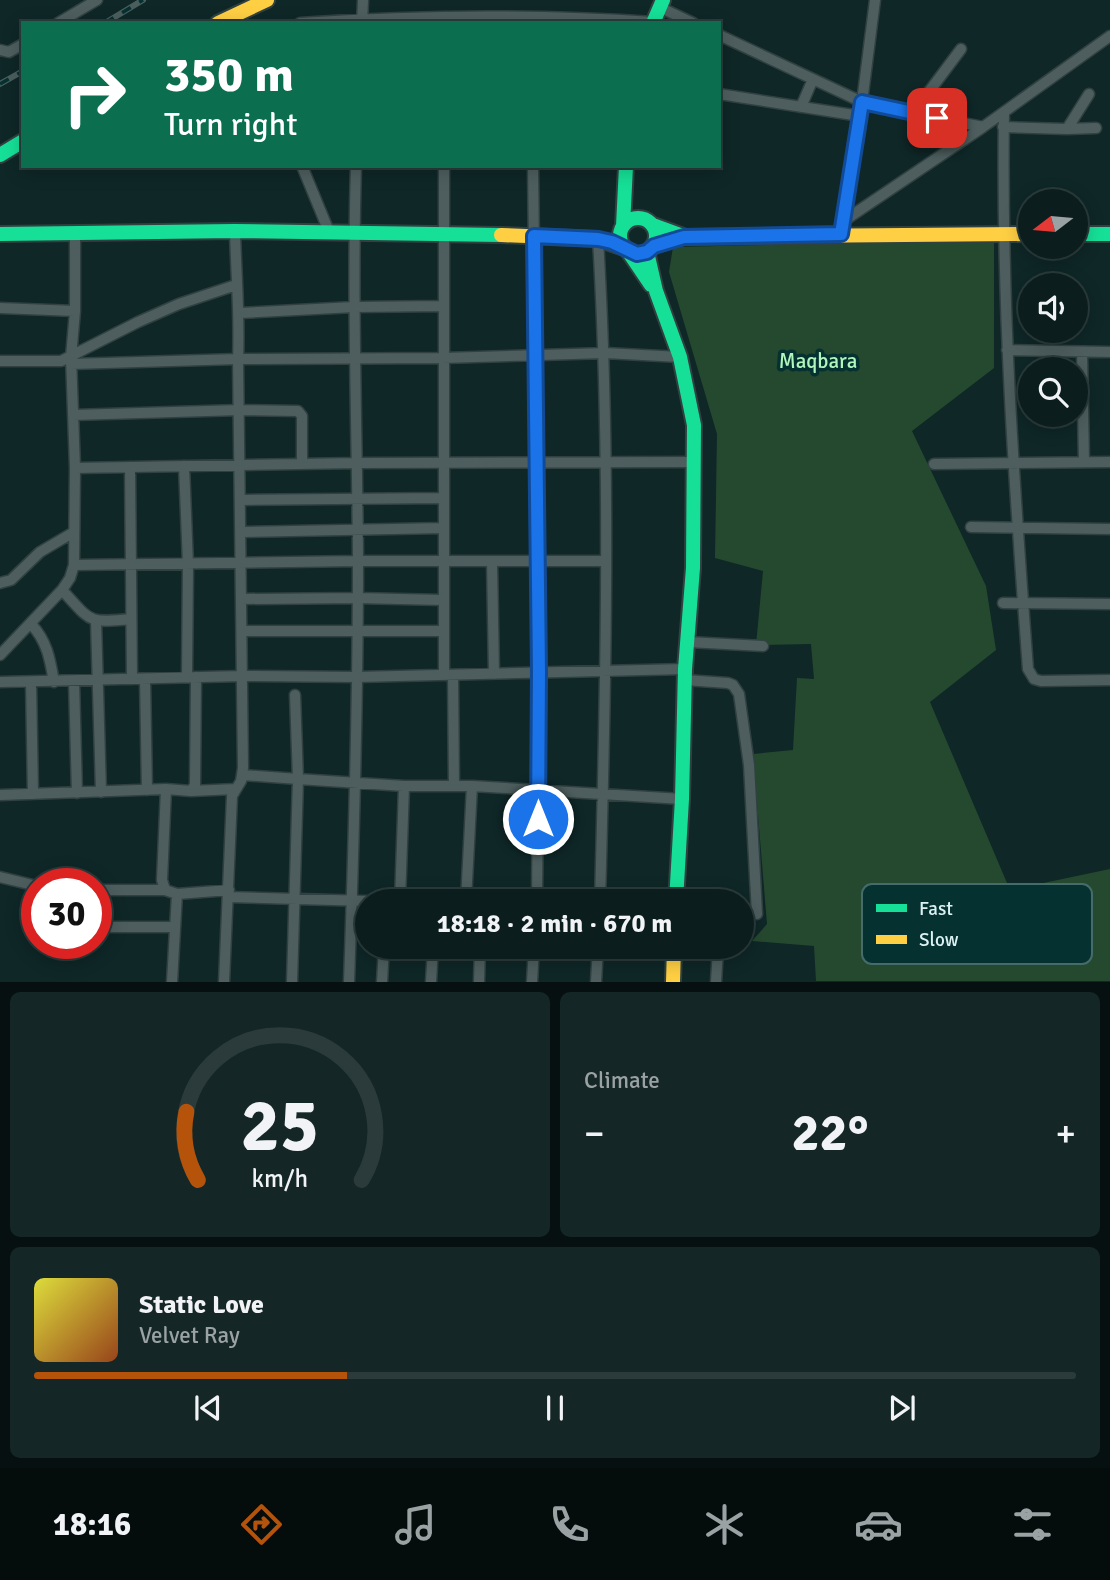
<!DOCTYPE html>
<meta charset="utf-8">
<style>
:root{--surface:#0b1d1d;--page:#142626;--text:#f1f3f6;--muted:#9aa2a4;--line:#2b3b3b;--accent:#b45309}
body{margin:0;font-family:Signika,sans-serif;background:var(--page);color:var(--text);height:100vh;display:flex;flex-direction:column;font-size:26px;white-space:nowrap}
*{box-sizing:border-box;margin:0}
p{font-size:23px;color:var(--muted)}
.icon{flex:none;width:38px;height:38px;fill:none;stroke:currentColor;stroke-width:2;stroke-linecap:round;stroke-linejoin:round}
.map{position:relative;height:982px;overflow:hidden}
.panel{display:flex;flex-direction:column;gap:10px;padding:10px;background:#061010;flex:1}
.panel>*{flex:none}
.banner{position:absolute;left:21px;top:21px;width:700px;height:147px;border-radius:0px;box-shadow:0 4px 18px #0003,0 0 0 2px var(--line);background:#0b6e4f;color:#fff;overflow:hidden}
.needle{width:46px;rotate:254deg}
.fabs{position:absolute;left:1018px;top:189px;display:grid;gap:14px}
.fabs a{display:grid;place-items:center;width:70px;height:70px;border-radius:50%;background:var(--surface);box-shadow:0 4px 18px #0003,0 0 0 2px var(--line);font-size:35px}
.speed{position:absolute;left:21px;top:868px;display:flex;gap:14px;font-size:35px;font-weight:700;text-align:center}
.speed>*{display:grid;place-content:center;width:91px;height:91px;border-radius:50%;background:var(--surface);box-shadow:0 4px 18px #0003,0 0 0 2px var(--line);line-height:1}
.speed .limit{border:10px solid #d22;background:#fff;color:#111}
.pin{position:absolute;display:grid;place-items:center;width:60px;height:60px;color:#fff;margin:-30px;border-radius:14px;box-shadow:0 4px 10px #0006}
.me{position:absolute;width:77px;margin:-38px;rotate:0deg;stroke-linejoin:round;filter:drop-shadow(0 0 5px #0008)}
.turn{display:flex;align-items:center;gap:24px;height:147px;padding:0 28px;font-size:32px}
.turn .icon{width:91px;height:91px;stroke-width:2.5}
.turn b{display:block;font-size:49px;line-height:60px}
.big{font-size:52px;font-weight:700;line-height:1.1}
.panel .tile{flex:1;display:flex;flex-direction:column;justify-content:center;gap:10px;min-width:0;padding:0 24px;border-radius:10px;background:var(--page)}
.panel .dial{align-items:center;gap:0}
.dial svg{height:182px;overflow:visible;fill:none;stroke:var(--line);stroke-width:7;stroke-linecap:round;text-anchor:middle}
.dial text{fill:var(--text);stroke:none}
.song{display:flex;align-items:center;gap:21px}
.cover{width:84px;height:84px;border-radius:10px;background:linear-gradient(135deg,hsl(60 70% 55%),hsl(20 70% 35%))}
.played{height:7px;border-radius:4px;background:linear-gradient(90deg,var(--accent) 30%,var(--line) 30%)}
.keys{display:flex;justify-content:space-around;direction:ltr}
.heat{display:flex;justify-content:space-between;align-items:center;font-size:38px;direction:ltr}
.panel .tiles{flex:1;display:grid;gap:10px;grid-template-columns:1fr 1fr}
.tile:last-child{grid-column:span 2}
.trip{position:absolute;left:355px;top:889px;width:399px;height:70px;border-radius:35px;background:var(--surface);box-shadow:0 4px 18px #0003,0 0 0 2px var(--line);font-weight:700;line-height:70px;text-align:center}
.dock{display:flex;height:112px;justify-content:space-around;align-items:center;background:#040c0c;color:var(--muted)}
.dock .icon{width:49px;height:49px}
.dock .current{color:var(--accent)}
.dock b{font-size:32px;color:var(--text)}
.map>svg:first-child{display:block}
.green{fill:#25492f}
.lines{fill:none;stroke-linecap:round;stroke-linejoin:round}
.street-casing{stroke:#314141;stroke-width:13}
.fast-casing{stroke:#314141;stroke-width:18}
.slow-casing{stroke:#314141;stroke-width:18}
.street{stroke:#4e5e5e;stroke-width:10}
.fast{stroke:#16e098;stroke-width:14}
.slow{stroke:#ffcf43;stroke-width:14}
.rail-casing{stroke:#4b5e5e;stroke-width:6}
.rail{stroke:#053131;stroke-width:3.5;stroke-dasharray:10;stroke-linecap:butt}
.route-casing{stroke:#114b97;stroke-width:18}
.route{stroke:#1a73e8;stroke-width:12}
.labels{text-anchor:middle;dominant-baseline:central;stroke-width:7;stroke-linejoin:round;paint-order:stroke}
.park-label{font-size:21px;fill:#b1f6bd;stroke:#053131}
.key{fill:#053131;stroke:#466b6b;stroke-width:2}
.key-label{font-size:19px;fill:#dcf1f1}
</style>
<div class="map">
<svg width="1110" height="982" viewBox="0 0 1110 982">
<rect width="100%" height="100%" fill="#0f2727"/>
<path class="green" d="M994 240V368L912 431 986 586 996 650 930 702 1010 890 1110 869V981H816L814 946 752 941 767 924 753 754 793 750 797 678 814 679 811 644 756 645 763 571 715 558 717 434 669 272 673 247Z"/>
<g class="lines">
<g class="street-casing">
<path id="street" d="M659 7 693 23
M58 23 97 0
M300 23C418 15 536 14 653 22
M362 23 363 0
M719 35 862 102 983 127
M0 50 9 52 23 44
M719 94 860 116
M801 107 813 79
M1004 112C1001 299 1014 484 1028 669L1034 679 1041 681 1110 680
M913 113 961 49
M1003 127 1067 129 1089 94
M1067 129 1096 128
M302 166 330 234
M444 166V675
M533 166 539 672 537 901
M842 222 983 127 1110 36
M841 226 862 102 875 0
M598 239C611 459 606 680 600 901
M0 308 75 311
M240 313 354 307 442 306
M1007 350 1110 352
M1082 352 1084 462
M0 361H61L138 322 179 304 236 285
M71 364 238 359 443 358 605 353 680 357
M73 415 240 410 298 411 302 416V464
M934 464 1110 462
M184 466 188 564 187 677
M130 467 132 679
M75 468 357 463 695 462
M241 500 443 498
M971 527 1110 529
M242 532 443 528
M492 562 494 674
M74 565 358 561H605
M0 583 11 580 40 552 74 532
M62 590C92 622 86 623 131 619
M241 599 357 598 443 600
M1003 603 1110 604
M96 621 101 792
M31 624C47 641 50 659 54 682
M242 631H444
M688 642 763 646
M0 655 62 590 70 578 74 565 75 468 71 357 75 311V235
M453 675 454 786
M145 679 147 790
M685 680 728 683 733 685 739 694 749 765 757 914
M0 682 242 676 357 677 685 669
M31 682 33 794
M74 682 77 793
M243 775 298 779 295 695
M166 789 191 791 195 785 196 677
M191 791 235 789
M0 795 166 789 162 880 165 890 177 894 229 890
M0 877 37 886
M96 890H165
M228 897 368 901
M400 901 404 786
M466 901 472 786
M96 927H175
M172 982 177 894
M224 982 232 796 241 781 243 768 238 359C240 316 236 274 235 231
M292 982 298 779 404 786H472L682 799
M349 982C354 840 358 699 358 558 357 427 352 297 356 166
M382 982 384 947
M431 982 433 947
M479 982 480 947
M532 982 534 947
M596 982 598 947
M716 982 718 949"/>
</g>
<g class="fast-casing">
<path id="fast" d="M653 23 663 0
M0 155 23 141
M620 236a18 18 0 1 1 36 0a18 18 0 1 1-36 0Z
M653 225 683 236
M623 226 626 166
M0 234 235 231 501 235
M1076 234H1110
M628 251 651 285
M647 252 656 291 680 357 694 425 693 568 685 669 682 799 676 901"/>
</g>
<g class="slow-casing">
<path id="slow" d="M218 23 267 0
M501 235 598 239 624 248
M654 246 684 237 1031 234
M673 982 674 947"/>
</g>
<use href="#street" class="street"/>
<use href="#fast" class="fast"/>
<use href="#slow" class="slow"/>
<g class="rail-casing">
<path id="rail" d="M105 23 143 0
M0 84 23 71"/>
</g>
<use href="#rail" class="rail"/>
</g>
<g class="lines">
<g class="route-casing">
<path id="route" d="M538 819 539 672 534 236 598 239 612 242 637 254 647 252 654 246 684 237 841 234 862 102 937 118"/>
</g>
<use href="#route" class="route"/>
</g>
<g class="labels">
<g class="park-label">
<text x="818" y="361">Maqbara</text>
</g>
</g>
<rect x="862" y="884" width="230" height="80" rx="10" class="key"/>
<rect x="876" y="904" width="31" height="8" fill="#16e098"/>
<rect x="876" y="935" width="31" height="9" fill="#ffcf43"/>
<g class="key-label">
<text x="919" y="915">Fast</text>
<text x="919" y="946">Slow</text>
</g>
</svg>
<div class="fabs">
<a><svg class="needle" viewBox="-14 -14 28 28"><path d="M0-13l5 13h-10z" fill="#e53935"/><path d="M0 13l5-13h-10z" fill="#9aa2a4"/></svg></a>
<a><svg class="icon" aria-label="sound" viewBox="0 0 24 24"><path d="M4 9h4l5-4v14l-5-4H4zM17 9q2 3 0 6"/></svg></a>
<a><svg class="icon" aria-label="search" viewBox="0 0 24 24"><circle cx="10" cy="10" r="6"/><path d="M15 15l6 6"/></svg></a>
</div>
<div class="speed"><div class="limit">30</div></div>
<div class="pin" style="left:937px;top:118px;background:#d93025"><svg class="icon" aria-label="arrive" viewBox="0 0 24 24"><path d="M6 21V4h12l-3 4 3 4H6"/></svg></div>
<svg class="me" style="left:538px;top:819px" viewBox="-20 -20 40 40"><circle r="17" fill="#1a73e8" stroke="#fff" stroke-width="3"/><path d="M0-11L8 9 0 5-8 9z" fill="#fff"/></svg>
<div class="trip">18:18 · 2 min · 670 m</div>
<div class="banner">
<div class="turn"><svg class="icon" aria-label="right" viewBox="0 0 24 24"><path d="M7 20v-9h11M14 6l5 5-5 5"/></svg><div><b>350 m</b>Turn right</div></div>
</div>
</div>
<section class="panel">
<div class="tiles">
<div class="tile dial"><svg viewBox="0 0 100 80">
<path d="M14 69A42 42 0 1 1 86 69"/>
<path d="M14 69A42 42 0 0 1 9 39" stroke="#b45309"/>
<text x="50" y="56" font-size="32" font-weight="700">25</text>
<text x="50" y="72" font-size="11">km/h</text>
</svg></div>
<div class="tile"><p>Climate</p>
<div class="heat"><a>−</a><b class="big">22°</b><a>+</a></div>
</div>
<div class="tile">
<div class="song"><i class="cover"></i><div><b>Static Love</b><p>Velvet Ray</p></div></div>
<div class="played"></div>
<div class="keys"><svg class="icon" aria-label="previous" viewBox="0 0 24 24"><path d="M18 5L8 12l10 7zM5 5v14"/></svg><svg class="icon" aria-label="pause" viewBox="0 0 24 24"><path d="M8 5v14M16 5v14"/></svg><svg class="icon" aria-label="next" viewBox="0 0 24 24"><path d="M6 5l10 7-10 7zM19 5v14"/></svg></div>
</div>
</div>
</section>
<nav class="dock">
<b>18:16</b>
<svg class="icon current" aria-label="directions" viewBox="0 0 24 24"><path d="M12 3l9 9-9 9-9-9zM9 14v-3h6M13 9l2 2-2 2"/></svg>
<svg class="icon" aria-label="music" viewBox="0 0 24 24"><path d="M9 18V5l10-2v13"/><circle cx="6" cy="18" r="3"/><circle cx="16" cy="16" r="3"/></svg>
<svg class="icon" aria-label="phone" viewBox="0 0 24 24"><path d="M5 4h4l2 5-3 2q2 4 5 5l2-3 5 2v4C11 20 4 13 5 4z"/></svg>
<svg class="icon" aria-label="climate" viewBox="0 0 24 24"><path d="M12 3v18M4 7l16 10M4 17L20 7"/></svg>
<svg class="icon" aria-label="car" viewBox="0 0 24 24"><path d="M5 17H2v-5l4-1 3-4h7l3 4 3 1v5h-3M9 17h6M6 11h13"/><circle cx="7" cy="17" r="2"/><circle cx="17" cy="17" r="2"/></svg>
<svg class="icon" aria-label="filters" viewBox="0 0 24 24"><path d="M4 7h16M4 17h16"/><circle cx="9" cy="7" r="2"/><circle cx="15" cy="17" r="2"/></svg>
</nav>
